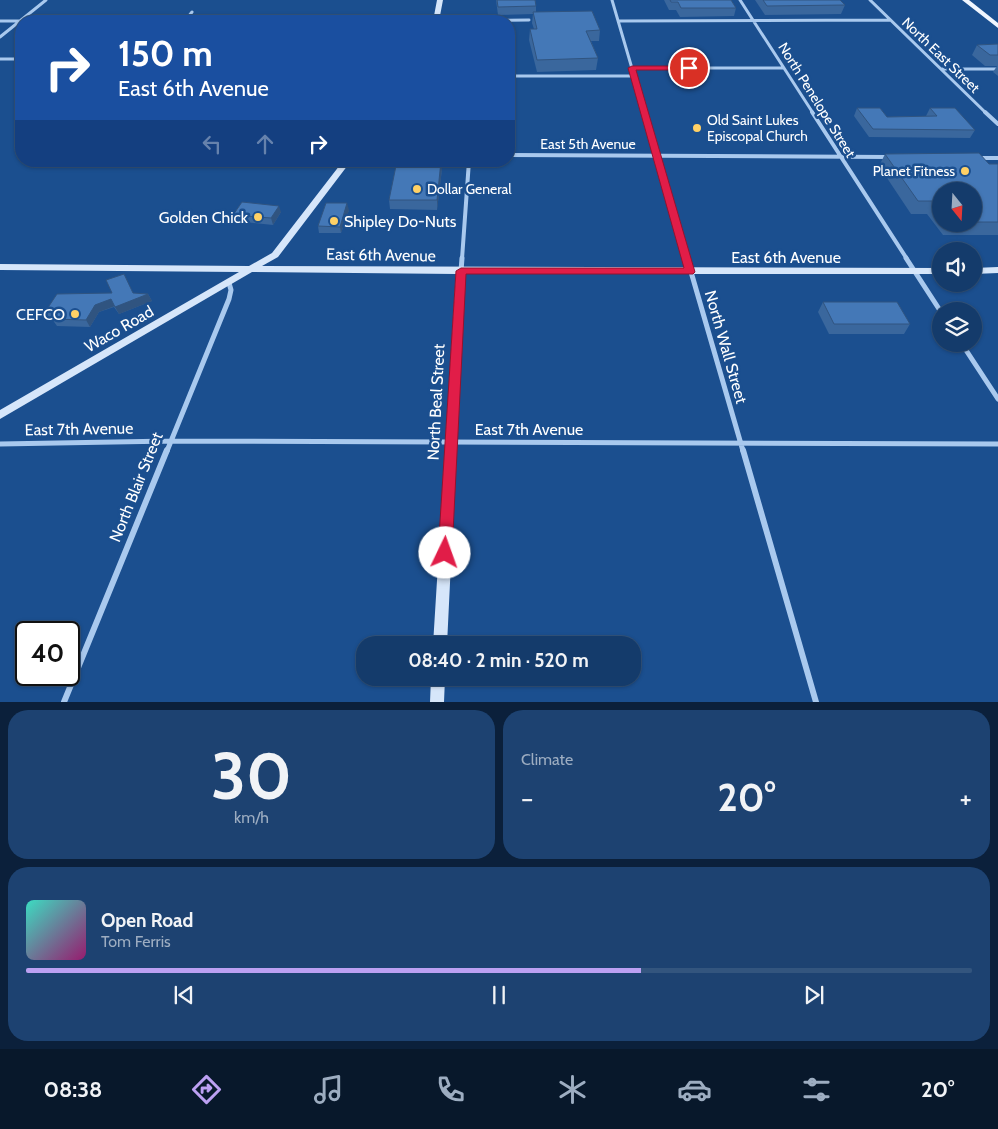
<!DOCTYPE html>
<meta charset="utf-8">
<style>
:root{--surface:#143b6b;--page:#1d4271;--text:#f1f3f6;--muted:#9dadc1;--line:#33557e;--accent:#bca0f2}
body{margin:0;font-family:Cabin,sans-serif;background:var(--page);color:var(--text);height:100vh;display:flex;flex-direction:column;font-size:19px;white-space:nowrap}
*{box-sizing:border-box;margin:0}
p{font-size:16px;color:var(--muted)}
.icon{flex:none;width:28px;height:28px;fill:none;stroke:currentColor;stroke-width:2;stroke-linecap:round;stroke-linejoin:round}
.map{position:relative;height:702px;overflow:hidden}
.panel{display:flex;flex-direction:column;gap:8px;padding:8px;background:#0b203b;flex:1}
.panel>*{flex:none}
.top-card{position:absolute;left:15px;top:15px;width:500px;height:152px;border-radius:20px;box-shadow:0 1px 4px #0004,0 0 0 1px var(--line);background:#1a4fa0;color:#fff;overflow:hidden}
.needle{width:32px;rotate:162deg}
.buttons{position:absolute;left:932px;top:182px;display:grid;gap:10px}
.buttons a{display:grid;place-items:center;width:50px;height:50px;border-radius:50%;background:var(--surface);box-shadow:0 1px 4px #0004,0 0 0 1px var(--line);font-size:25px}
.speed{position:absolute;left:15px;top:621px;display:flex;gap:10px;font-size:25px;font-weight:700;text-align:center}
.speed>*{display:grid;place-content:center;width:65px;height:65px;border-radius:50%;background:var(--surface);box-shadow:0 1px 4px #0004,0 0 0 1px var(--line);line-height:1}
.speed .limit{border:2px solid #111;border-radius:8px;background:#fff;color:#111}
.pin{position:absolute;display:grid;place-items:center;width:42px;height:42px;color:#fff;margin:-21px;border:2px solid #fff;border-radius:50%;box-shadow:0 1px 5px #0007}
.me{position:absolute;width:55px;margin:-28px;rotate:3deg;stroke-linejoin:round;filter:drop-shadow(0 0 4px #0008)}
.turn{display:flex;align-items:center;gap:18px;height:105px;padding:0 20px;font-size:22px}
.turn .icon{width:65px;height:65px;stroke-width:2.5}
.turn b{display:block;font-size:35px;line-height:42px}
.lanes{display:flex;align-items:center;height:48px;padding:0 20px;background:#0003;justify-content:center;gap:25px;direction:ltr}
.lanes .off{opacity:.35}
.big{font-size:38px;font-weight:700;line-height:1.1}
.panel .card{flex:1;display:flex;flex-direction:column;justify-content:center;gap:8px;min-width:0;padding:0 18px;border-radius:20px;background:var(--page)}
.panel .dial{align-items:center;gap:0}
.dial b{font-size:65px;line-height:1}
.song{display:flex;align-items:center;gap:15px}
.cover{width:60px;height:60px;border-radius:8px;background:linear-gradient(135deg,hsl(170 70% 55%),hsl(320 70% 35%))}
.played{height:5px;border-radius:2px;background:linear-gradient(90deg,var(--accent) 65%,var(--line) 65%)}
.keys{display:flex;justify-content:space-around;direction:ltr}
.heat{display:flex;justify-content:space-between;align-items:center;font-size:28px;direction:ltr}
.panel .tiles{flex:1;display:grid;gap:8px;grid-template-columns:1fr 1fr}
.card:last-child{grid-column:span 2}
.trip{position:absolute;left:356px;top:636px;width:285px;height:50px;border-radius:20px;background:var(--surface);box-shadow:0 1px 4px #0004,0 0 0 1px var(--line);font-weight:700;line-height:50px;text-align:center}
.menu{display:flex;height:80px;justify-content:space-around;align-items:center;background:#08182b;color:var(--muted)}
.menu .icon{width:35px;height:35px}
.menu .active{color:var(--accent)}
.menu b{font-size:22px;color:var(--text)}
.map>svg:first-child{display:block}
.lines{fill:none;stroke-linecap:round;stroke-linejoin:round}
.street-far3{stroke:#a9c9ee;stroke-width:3}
.street-far2{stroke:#a9c9ee;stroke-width:4}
.street-far1{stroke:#a9c9ee;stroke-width:5}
.street{stroke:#a9c9ee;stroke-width:6}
.secondary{fill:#d6e6fa;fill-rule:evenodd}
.primary{fill:#f0f6ff;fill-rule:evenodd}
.wall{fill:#3a679d;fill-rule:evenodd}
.shaded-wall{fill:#305480}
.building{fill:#4478b7;stroke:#305480}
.route{fill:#e11d48;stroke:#92132f}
.poi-dot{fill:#ffd166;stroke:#1b4f8f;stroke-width:2}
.labels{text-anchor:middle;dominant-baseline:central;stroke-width:5;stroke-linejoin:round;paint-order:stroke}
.far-street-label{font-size:14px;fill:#fff;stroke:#1b4f8f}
.far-poi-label{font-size:14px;fill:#fff;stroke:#1b4f8f;text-anchor:start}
.poi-label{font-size:16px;fill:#fff;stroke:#1b4f8f;text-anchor:end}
.street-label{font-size:16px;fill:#fff;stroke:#1b4f8f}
</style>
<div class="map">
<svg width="998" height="702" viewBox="0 0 998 702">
<rect width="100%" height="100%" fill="#1b4f8f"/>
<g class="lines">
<path class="street-far3" d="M612 0 645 113
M740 0 813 113
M870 0 986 113
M0 21H324
M185 21 192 12
M413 21 529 20
M618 21 890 20
M0 37 46 0
M0 59H21
M632 68H784
M942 69H998
M509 76H634"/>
<path class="street-far2" d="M644 112 687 259
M812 112 907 259
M985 112 998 124
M509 155 888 157
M977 158H998
M462 259 469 161"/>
<path class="street-far1" d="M687 258 743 451
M906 258 941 312
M461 271 462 258
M962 344 998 399
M0 444 171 441 998 444
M167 451 229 299 231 290 229 283"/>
<path class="street" d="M743 450 816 702
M64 702 167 450"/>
<path class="secondary" d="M437 0H443L439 21H433Z
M343 161H351L278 257 262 266 941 268V274H465L447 645H433L456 274 252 272 0 419V410L239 272 0 270V264L249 266 272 253Z
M998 267V273L974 274V268Z
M431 678H445L444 702H430Z"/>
<path class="primary" d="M962 0H969L998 23V28Z"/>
</g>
<path class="wall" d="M496 0H535L536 6V12L600 30 599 41H591L598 58 596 70 537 72 529 40 530 29H534L532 23 533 14 498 15Z
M664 0H731L736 8 734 16 680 17 676 10H669Z
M755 0H840L845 5 841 14 765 15Z
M998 44V76L993 72 997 66H985L972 55 977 45Z
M857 108 887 117 926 116 930 108 975 130 970 138 869 137 854 116Z
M885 154 989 164H998V235H943L927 214H911L879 166ZM941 191H974V224H941Z
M442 169 437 210 390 209 389 200Z
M349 210 341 233H319L318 226Z
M281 212 273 225 235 221 233 215Z
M134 293 148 294 152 301 119 314 114 307 99 312 90 327 57 326 52 319H53H50L45 312Z
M823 302 910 324 904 334H829L818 312Z"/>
<path class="shaded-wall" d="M441 161 442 169 437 210V200Z
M347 203 349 210 341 233 340 227Z
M279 206 281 212 273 225 271 218Z
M148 294 152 301 119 314 115 307Z
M111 299 115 306 99 312 90 327 86 320 95 305Z"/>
<path class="building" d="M497 0H535L536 6 498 7Z
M670 0H731L736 8H681L678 2H671Z
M763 0H840L845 5 767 6Z
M592 11 600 30 586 31 598 58 537 60 530 29H537L533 12Z
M320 16H417L416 21H318Z
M998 44V55H990L977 45Z
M857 108H880L887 117 937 116 930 108H955L975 130 873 129Z
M979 153 989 164H998V222H974V191H941V210L934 201H918L885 154Z
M397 161H441L437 200H389Z
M242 202 279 206 271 218 233 215Z
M326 203H347L340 227 318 226Z
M124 274 133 293 148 294 115 307 111 299 95 305 86 320 52 319 58 312H45L57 294 112 293 106 280Z
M823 302H897L910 324H834Z"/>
<path class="route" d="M689 66 691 70H636L695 272 693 274H466L452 553 450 558 445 560 440 558 438 553 456 271 461 268H684L628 68 632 66Z"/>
<g class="poi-dot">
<circle cx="697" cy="128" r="5"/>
<circle cx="965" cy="171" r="5"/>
<circle cx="417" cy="189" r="5"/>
<circle cx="258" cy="217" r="5"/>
<circle cx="334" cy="221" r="5"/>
<circle cx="75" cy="314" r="5"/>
</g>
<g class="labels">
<g class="far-street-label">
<text transform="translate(941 55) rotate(44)">North East Street</text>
<text transform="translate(817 100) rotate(58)">North Penelope Street</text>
<text x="588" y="144">East 5th Avenue</text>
</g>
<g class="far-poi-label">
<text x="707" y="120">Old Saint Lukes<tspan x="707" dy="16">Episcopal Church</tspan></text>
<text x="955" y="171" text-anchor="end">Planet Fitness</text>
<text x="427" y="189">Dollar General</text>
</g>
<g class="poi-label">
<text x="248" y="217">Golden Chick</text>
<text x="344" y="221" text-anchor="start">Shipley Do-Nuts</text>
<text x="65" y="314">CEFCO</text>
</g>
<g class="street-label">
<text transform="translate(381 255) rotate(1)">East 6th Avenue</text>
<text x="786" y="257">East 6th Avenue</text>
<text transform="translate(119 329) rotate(-30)">Waco Road</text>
<text transform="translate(726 347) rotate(74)">North Wall Street</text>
<text transform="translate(436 402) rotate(-87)">North Beal Street</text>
<text transform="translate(79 429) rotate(-1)">East 7th Avenue</text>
<text x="529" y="429">East 7th Avenue</text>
<text transform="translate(136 487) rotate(-68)">North Blair Street</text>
</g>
</g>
</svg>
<div class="buttons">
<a><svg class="needle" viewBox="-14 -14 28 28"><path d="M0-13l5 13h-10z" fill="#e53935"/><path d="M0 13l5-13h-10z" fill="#9dadc1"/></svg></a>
<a><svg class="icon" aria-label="sound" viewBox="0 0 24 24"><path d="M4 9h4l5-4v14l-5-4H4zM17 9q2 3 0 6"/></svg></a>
<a><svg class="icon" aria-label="layers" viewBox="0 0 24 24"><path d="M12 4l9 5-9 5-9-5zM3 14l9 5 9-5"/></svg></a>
</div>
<div class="speed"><div class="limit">40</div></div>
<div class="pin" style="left:689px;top:68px;background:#d93025"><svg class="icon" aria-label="arrive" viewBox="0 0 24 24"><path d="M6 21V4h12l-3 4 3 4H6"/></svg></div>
<svg class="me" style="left:445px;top:553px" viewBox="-20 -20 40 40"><circle r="19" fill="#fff"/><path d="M0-13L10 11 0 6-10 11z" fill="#e11d48"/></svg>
<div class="trip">08:40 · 2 min · 520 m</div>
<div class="top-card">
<div class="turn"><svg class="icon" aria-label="right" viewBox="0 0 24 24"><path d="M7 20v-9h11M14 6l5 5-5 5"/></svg><div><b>150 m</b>East 6th Avenue</div></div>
<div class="lanes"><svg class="icon off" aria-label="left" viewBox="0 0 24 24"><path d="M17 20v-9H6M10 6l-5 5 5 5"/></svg><svg class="icon off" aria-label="ahead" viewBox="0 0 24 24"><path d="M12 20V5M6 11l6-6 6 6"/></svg><svg class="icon" aria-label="right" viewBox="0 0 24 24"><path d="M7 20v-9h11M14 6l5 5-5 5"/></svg></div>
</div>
</div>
<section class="panel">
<div class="tiles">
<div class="card dial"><b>30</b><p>km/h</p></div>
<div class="card"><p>Climate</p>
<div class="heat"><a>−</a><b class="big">20°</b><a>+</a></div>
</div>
<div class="card">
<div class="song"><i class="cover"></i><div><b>Open Road</b><p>Tom Ferris</p></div></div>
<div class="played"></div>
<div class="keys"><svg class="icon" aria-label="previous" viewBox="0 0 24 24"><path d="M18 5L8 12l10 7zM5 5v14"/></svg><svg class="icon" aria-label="pause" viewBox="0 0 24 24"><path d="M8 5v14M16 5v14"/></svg><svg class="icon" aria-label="next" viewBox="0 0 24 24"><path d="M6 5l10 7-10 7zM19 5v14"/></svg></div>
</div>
</div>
</section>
<nav class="menu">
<b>08:38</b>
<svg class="icon active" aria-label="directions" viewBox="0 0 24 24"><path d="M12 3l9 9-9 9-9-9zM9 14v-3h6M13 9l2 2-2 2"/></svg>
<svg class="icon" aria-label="music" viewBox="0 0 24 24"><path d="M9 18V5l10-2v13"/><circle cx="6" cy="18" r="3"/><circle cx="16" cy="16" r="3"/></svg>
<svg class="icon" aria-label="phone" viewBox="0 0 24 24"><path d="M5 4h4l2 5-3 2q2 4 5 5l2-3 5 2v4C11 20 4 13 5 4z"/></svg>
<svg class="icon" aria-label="climate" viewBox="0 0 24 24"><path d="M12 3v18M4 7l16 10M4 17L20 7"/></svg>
<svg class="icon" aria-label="car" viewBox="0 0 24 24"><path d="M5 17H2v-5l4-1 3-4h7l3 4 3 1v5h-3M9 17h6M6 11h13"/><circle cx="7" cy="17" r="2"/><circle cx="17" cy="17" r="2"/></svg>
<svg class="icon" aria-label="filters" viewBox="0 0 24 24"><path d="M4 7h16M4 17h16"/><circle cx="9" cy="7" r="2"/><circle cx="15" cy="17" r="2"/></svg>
<b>20°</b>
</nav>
